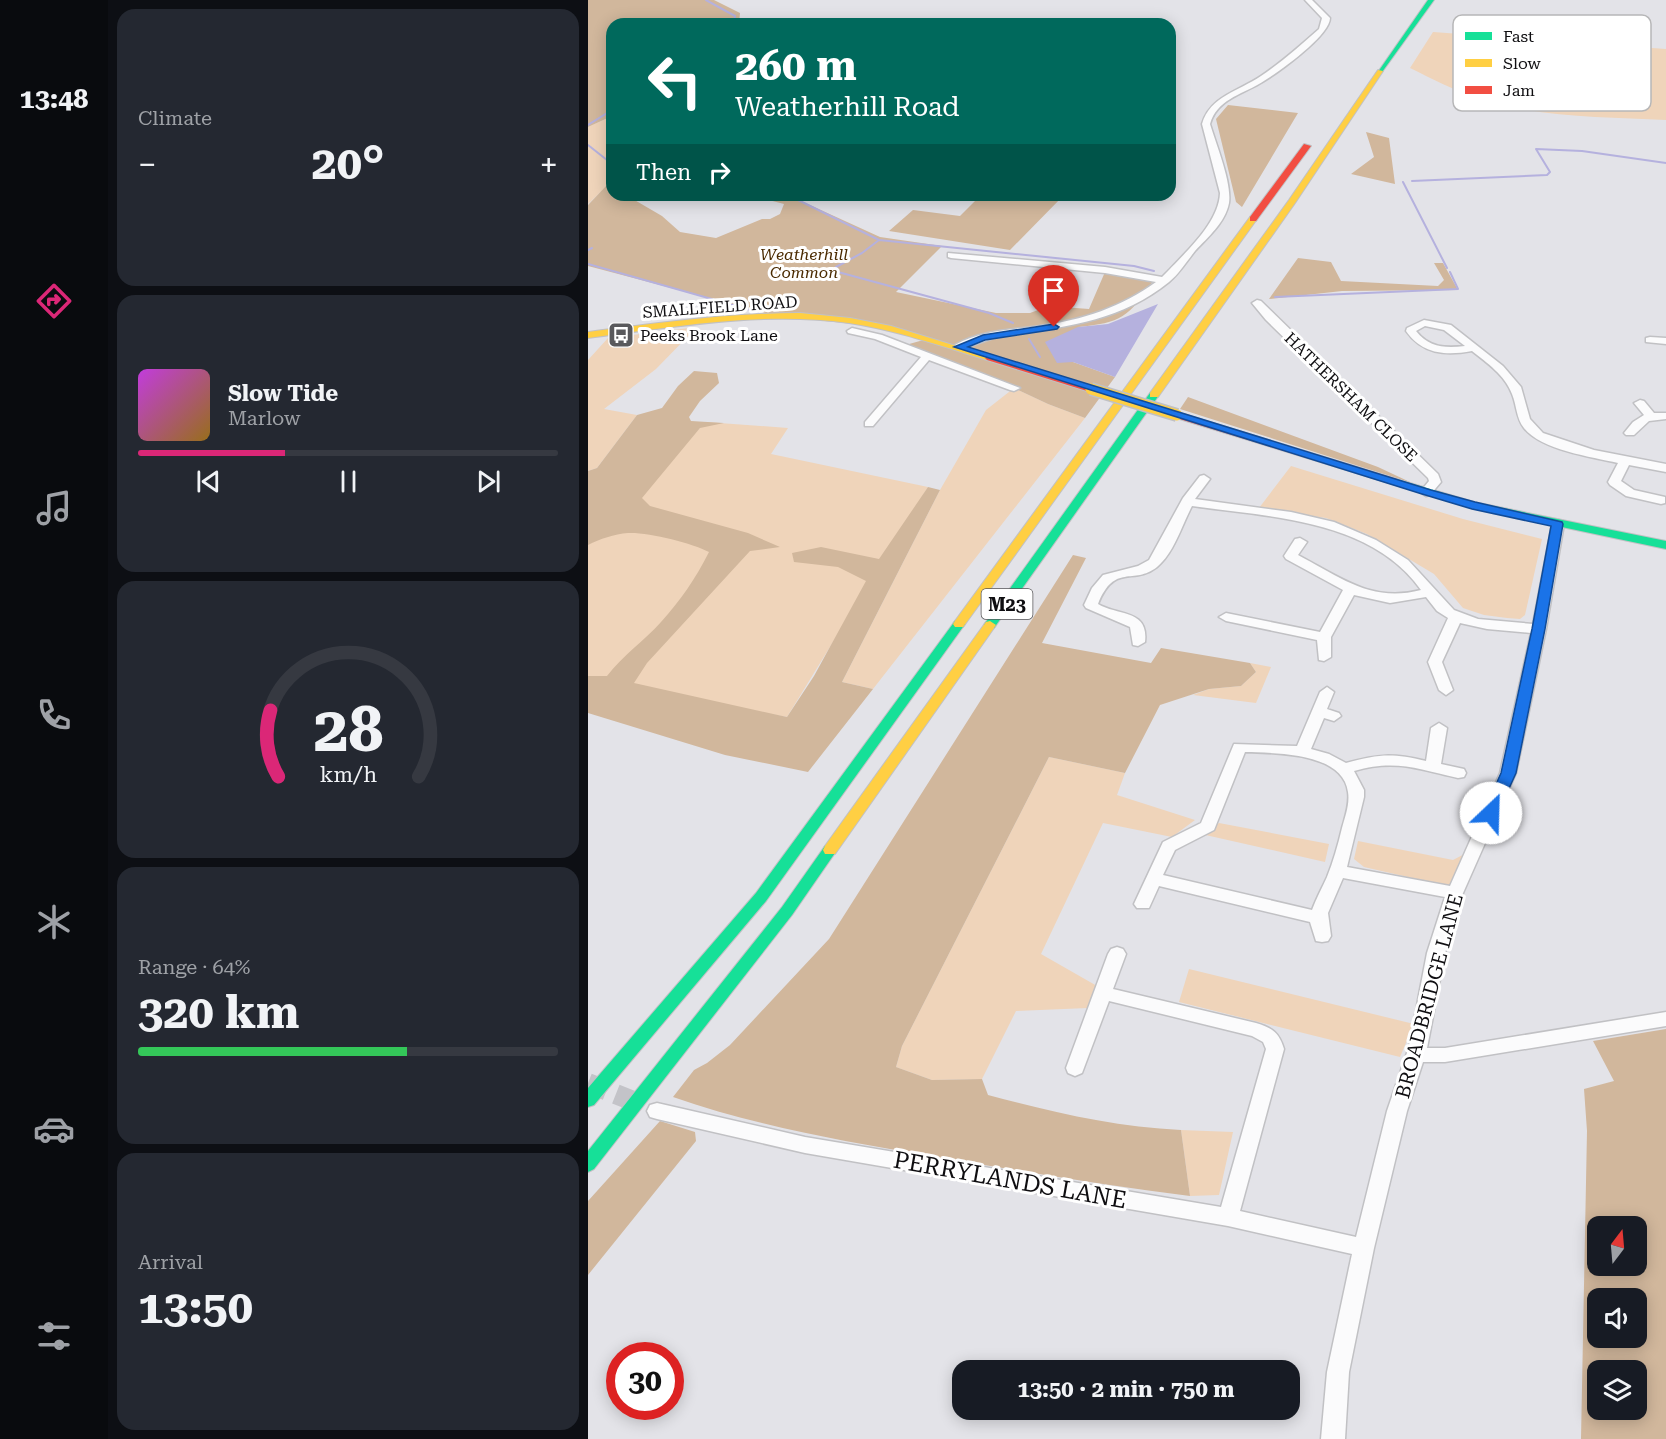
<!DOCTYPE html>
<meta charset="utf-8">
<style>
:root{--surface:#171b24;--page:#242831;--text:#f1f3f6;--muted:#9ea1a6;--line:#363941;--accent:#db2777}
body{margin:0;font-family:"Roboto Serif",serif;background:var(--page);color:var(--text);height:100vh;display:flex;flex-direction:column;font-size:22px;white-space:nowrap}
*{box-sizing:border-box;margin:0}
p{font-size:20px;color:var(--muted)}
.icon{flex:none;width:33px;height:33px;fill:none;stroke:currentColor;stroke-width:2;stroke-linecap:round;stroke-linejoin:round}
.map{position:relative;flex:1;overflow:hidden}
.side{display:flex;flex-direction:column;gap:9px;padding:9px;background:#0d0f14;width:480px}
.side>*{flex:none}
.hud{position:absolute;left:18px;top:18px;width:570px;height:183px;border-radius:18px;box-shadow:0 3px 15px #0003;background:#00695c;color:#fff;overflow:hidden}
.needle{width:39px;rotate:16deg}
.buttons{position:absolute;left:999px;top:1216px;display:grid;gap:12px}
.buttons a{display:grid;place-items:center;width:60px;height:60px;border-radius:12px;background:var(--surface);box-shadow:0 3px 15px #0003;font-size:30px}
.speed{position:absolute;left:18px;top:1342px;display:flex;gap:12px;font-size:30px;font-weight:700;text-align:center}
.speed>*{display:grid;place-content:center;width:78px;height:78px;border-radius:50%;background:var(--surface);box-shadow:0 3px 15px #0003;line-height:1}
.speed .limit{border:9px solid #d22;background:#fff;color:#111}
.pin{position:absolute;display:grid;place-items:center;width:51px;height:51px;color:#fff;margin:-62px -26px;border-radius:50% 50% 50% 0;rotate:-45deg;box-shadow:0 0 6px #0007}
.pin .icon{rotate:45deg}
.me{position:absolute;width:66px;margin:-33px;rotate:24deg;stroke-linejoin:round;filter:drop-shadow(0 0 4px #0008)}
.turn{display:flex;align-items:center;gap:21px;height:126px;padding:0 30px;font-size:27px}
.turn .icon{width:78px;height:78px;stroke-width:2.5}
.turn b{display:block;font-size:42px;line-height:51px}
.then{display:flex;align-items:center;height:57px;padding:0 30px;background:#0003;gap:12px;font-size:22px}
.big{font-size:45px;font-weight:700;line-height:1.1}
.side .widget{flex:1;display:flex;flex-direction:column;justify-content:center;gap:9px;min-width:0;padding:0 21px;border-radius:18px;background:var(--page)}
.side .dial{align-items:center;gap:0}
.dial svg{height:156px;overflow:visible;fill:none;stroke:var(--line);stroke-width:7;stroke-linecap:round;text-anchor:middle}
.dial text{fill:var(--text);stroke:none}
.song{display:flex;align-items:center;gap:18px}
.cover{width:72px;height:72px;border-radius:9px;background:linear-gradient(135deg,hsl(290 70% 55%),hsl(40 70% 35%))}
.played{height:6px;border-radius:3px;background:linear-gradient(90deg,var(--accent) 35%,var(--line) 35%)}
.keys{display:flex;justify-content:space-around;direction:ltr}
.heat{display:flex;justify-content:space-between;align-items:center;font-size:33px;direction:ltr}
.charge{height:9px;border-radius:4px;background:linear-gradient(90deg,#34c759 64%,var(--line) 0)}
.trip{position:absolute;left:364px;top:1360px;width:348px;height:60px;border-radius:18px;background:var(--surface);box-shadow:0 3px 15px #0003;font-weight:700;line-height:60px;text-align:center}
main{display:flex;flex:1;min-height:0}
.tab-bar{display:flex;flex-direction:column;width:108px;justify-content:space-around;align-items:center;background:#090b0e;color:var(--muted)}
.tab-bar .icon{width:42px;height:42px}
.tab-bar .current{color:var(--accent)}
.tab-bar b{font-size:27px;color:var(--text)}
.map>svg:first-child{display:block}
.green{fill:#efd4ba}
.forest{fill:#d1b79c;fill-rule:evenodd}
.water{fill:#b5b1de}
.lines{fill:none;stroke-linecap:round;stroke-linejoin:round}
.stream{stroke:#b5b1de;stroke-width:2}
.street-tunnel{stroke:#c3c3c8;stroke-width:20;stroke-dasharray:20 10;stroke-linecap:butt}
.street-casing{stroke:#c1c1c4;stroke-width:3}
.fast-casing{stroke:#c1c1c4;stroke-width:2}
.slow-casing{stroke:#c1c1c4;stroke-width:2}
.jam-casing{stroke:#c1c1c4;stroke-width:2}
.street{fill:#fbfbfc;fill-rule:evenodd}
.fast{fill:#16e098;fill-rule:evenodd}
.slow{fill:#ffcf43;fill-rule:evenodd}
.jam{fill:#f24e42;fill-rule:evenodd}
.slow-bridge-casing{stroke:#c1c1c4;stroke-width:14;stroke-linecap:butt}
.slow-bridge{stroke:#ffcf43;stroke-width:11}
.route{fill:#1a73e8;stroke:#114b97;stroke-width:1.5}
.labels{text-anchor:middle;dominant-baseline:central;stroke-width:6;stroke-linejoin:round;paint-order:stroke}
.far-park-label{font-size:16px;font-style:italic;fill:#4a2a00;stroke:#fff}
.far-street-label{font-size:16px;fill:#0f0e11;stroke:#fff}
.far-poi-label{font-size:16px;fill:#0f0e11;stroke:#fff;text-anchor:start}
.shield{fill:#fff;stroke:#575658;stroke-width:1.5}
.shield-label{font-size:18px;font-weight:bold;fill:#0f0e11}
.street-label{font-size:20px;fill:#0f0e11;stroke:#fff}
.near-street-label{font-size:24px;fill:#0f0e11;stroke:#fff}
.key{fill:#fff;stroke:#b7b7b8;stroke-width:1.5}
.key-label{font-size:16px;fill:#0f0e11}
</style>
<main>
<nav class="tab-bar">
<b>13:48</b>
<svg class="icon current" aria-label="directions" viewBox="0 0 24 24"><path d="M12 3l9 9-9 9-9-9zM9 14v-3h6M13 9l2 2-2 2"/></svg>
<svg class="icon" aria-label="music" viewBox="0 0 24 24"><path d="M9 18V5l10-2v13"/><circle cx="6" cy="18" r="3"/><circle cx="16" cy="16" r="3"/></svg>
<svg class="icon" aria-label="phone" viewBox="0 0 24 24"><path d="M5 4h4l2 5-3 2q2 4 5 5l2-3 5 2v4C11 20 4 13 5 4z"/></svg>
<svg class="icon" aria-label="climate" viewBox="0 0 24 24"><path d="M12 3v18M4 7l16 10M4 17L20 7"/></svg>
<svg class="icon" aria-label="car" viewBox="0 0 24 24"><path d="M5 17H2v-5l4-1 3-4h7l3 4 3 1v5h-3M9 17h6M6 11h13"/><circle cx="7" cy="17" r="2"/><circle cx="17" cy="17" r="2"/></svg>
<svg class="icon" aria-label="filters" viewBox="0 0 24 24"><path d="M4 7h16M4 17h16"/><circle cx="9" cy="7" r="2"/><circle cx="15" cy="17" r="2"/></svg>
</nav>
<section class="side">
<div class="widget"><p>Climate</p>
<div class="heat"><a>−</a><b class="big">20°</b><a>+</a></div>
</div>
<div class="widget">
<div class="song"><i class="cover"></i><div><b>Slow Tide</b><p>Marlow</p></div></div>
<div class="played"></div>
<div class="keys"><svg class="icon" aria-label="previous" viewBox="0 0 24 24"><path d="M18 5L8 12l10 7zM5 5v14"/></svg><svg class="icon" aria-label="pause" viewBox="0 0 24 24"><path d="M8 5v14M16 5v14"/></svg><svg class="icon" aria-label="next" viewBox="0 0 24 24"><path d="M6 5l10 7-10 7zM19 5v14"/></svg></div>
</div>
<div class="widget dial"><svg viewBox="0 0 100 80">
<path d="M14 69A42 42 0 1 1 86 69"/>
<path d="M14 69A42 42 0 0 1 10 35" stroke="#db2777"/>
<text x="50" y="56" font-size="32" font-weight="700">28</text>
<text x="50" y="72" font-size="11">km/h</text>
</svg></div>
<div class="widget"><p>Range · 64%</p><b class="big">320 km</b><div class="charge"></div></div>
<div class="widget"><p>Arrival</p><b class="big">13:50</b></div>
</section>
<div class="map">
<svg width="1078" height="1439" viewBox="0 0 1078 1439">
<rect width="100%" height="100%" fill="#e3e3e8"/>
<path class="green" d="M845 32 1078 49V120C1016 117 949 118 890 98 866 90 844 79 822 68Z
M24 116V181L0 204V127Z
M109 327 68 369 16 409 49 415 9 468 0 471V360L20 338Z
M426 388 460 404 497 418 285 689 254 682 352 490 398 410Z
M118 422 200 428 183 454 340 487 199 717 0 681V536Z
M703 466 875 519 954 539 937 615 932 619 919 618 896 615 875 608 846 574 779 534 738 518 671 508Z
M662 663 683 667 668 703 605 695 621 689 653 686 668 672Z
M461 757 537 773 529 795 607 820 584 837 515 823 453 954 509 986 500 1008 428 1011 394 1079 344 1080 308 1067 314 1046Z
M631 823 741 844 737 862 613 834Z
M770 841 865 860 886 849 864 887 776 867 766 859Z
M601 969 826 1024 812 1057 591 1002Z
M593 1130 645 1132 631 1195 602 1196Z"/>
<path class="forest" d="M0 0H126L152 13 151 24H24V116L0 127Z
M640 105 710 113 654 207 648 202 628 119Z
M778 132 801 138 807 184 763 174 786 157Z
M20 184 24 187V195H38L74 216 92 232 128 238 174 219H182L192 214 196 204 161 195H200L292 237 354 246 308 292 408 313H442L461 306 501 309 517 272 565 281C541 317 533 323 490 327L485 362 527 377 497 418 460 404 426 388 314 346 339 339 304 328 189 316 0 266V205Z
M393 195H476L422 250 301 231 325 210 372 216Z
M710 258 743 262 753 281 850 286 856 280 846 263H855L870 290 754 291 681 299Z
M106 371 129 373 131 383 112 401 101 417 103 421 136 423 112 428 54 498 62 506 160 533 192 547 162 551 59 663 46 683 199 717 226 676 278 581 250 567 206 562 204 553 233 547 291 559 340 487 352 490 254 682 285 689 220 772 137 755 0 713V676H19C35 655 56 641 73 622 92 601 108 578 121 552 104 543 60 532 40 533 26 534 12 539 0 545V471L9 468 49 415 74 408 90 386Z
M600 397 790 467 824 483 592 409Z
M485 555 498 558 454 643 563 663 573 648 662 663 668 672 653 686 621 689 572 705 537 773 461 757 314 1046 308 1067 344 1080 394 1079 400 1095C464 1112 526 1127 593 1130L602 1196C515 1185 428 1170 341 1156 255 1141 168 1126 85 1097L106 1070 119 1063 142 1045 241 939Z
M1078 1029V1439H993L999 1131 996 1089 1026 1081 1005 1041ZM1010 1227H1048V1266H1010ZM1010 1299H1048V1338H1010ZM1010 1371H1048V1410H1010Z
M72 1121 107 1132 108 1141 0 1275V1201Z"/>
<path class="water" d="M570 304 527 377 485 362 469 363 457 342 490 327 520 324Z"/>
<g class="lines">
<path class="stream" d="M118 0 147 16 146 24
M0 125 24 110
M0 145 24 164
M824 181 959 175 962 172 948 149 994 151 1078 163
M815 182 859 268
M200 195 291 240 546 266 566 271
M291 240 274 253 248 267 250 272 401 313 425 323
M0 250 4 248
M0 264 166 311
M687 297 870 289 862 272
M441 339 452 357"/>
<path class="street-tunnel" d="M0 1083 50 1103"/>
<g class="street-casing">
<path id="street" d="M717 0H724L742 18C742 36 687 75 671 84 652 95 629 100 622 124 628 144 644 183 641 203 637 223 620 237 607 251 599 261 591 274 581 282 529 324 472 327 410 337 398 339 377 351 367 349V345C394 330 423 330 452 326 494 320 534 307 568 282L517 273 363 258 360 257V253L517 267 574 277 580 271C599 251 631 222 632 193L614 124C622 96 651 91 673 76 694 62 713 45 731 29L734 18Z
M669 300 673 301 850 474 853 482 842 495 838 496 832 492 841 481 840 478 678 320 664 303Z
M836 320 863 325 915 366 933 387 942 419 955 433 1006 450 1078 464V472L1041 465 1033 481 1046 490 1077 497V503L1073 504 1038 496 1022 485 1020 482 1030 463C1004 457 953 450 936 428 928 418 929 406 924 394 917 375 899 363 884 351 857 356 834 354 818 331L819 328ZM837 326 856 330 877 346C858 348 841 348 828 331Z
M264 328 294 335 432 388 426 391 422 390 341 360 285 426H277V422L333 357 287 339 260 333 259 331Z
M1062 337 1078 338V344L1058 342V338Z
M1052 400 1056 401 1066 413H1078V419L1061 421 1046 435H1038L1036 433 1045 422 1056 415 1046 403Z
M616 475 622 479 607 499 703 512 746 522 788 540 820 560 866 610 890 619 945 624 964 524 970 520 975 521 976 524 958 629 928 773 875 893 857 953 839 1048H857L1078 1012V1026L857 1062H835L819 1111 786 1248 761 1372 757 1439H733L739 1372 764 1254 640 1226 217 1153 69 1119 62 1117 59 1111 62 1105 69 1103 217 1137 633 1207 678 1049 675 1042 664 1036 521 1001 494 1073 487 1076 480 1073 478 1068 520 954 523 949 529 947 535 949 538 954 525 989 668 1023C685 1028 691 1033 696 1049L652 1211 768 1237 799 1111 821 1047 839 953 857 897 755 878 740 913 743 936 740 941 734 942 728 941 722 922 571 886 561 908H549L546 904 575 842 613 823 646 744 709 746 732 692 739 687 746 692 739 709 751 713 753 716 746 721 736 718 723 749 741 754 758 763C791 754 804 753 838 761L843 728 851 723 859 728 853 764 876 769 878 773 876 777 870 778C830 769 807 759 766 771L776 790V797L759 867 862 886 912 773 943 633 899 629 872 623 854 662 865 690 858 695 851 690 840 662 860 618 849 611 838 597 802 603 766 595 743 637V657L736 661 731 660 729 640 638 621 631 617 638 613 732 632 755 590 698 559 696 556 707 539 712 538 719 542 710 555C752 577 783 603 833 590 783 519 681 517 604 506 594 525 586 553 569 567 545 586 527 562 510 604 530 616 561 609 557 642L550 646 545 645 542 627 498 608 496 605 504 588 515 575 550 566 561 560 595 498 612 476ZM657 752C686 753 755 752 760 792 762 804 757 817 754 828 750 845 745 862 739 877 734 888 728 899 724 910L575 875 587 850 626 830Z"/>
</g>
<g class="fast-casing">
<path id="fast" d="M840 0H846L794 72H790Z
M566 392 571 395 406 628H398L396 625 398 622 562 393Z
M805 478 886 502 1078 541V549L884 508 801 483V479Z
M371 620 377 624 178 901 6 1105 0 1107V1088L168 893 367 621Z
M242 845 247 846 249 850 204 915 6 1169 0 1172V1151L194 907 237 846Z"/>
</g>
<g class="slow-casing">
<path id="slow" d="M790 70 795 71 707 203 570 397H562V393L701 200Z
M662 217 669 219 375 627H367L365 624 367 621Z
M212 313 262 318 303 326 407 358 399 360C353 346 308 330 261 323 174 311 86 327 0 338V332C71 323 141 313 212 313Z
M402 621 408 625 247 854H237L235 850 237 846 398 622Z"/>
</g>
<g class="jam-casing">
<path id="jam" d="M716 144 723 146 668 221H662V217Z
M402 355 507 387 508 389 503 392 499 391 399 360 397 358Z
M589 412 809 479 811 481 809 483H801L585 417 584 415Z"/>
</g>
<use href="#street" class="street"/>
<use href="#fast" class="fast"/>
<use href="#slow" class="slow"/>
<use href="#jam" class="jam"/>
<g class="slow-bridge-casing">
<path id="slow-bridge" d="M503 389 589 415"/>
</g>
<use href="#slow-bridge" class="slow-bridge"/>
</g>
<path class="route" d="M466 324 471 327 469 329 397 340 380 347 843 490 887 502 974 522 975 524 957 629 928 773 908 817H898L895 813 913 773 944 629 963 526 884 509 834 494 366 347 395 335Z"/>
<defs>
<g id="bus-square" transform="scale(1.35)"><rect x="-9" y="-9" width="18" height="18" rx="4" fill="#59595c" stroke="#fff"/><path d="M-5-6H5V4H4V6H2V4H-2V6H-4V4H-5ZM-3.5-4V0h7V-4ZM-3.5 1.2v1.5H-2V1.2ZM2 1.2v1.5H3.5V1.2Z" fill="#fff"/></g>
</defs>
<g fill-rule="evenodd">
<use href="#bus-square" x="33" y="335"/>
</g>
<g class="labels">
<g class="far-park-label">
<text x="216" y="254">Weatherhill<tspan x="216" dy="18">Common</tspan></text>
</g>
<g class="far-street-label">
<text transform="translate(132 307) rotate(-4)">SMALLFIELD ROAD</text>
<text transform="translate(763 397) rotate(44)">HATHERSHAM CLOSE</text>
</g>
<g class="far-poi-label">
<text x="52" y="335">Peeks Brook Lane</text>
</g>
<rect class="shield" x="393.5" y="589" width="51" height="30" rx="4.5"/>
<g class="shield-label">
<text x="419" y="604">M23</text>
</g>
<g class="street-label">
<text transform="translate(841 996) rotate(-75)">BROADBRIDGE LANE</text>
</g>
<g class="near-street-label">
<text transform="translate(422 1180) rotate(10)">PERRYLANDS LANE</text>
</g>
</g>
<rect x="865" y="15" width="198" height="96" rx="9" class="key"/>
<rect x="877" y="32" width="27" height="8" fill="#16e098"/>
<rect x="877" y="59" width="27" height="8" fill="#ffcf43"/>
<rect x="877" y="86" width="27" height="8" fill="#f24e42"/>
<g class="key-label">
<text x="915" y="42">Fast</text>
<text x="915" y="69">Slow</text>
<text x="915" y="96">Jam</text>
</g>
</svg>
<div class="buttons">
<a><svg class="needle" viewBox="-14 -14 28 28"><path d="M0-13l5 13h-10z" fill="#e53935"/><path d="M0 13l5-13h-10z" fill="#9ea1a6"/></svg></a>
<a><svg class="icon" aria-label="sound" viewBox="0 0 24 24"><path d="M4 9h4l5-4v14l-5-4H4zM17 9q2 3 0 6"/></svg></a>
<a><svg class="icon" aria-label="layers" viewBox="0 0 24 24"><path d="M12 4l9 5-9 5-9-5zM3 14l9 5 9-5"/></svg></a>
</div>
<div class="speed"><div class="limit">30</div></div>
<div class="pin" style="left:466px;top:327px;background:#d93025"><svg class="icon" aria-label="arrive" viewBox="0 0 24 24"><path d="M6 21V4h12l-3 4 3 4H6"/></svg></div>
<svg class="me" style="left:903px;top:813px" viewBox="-20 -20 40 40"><circle r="19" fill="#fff"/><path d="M0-13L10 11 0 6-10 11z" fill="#1a73e8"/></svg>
<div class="trip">13:50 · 2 min · 750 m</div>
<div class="hud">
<div class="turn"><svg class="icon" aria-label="left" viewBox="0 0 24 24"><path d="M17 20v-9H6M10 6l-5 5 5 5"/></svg><div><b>260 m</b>Weatherhill Road</div></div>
<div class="then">Then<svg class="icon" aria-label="right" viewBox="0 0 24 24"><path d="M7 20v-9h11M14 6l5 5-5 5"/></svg></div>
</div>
</div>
</main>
